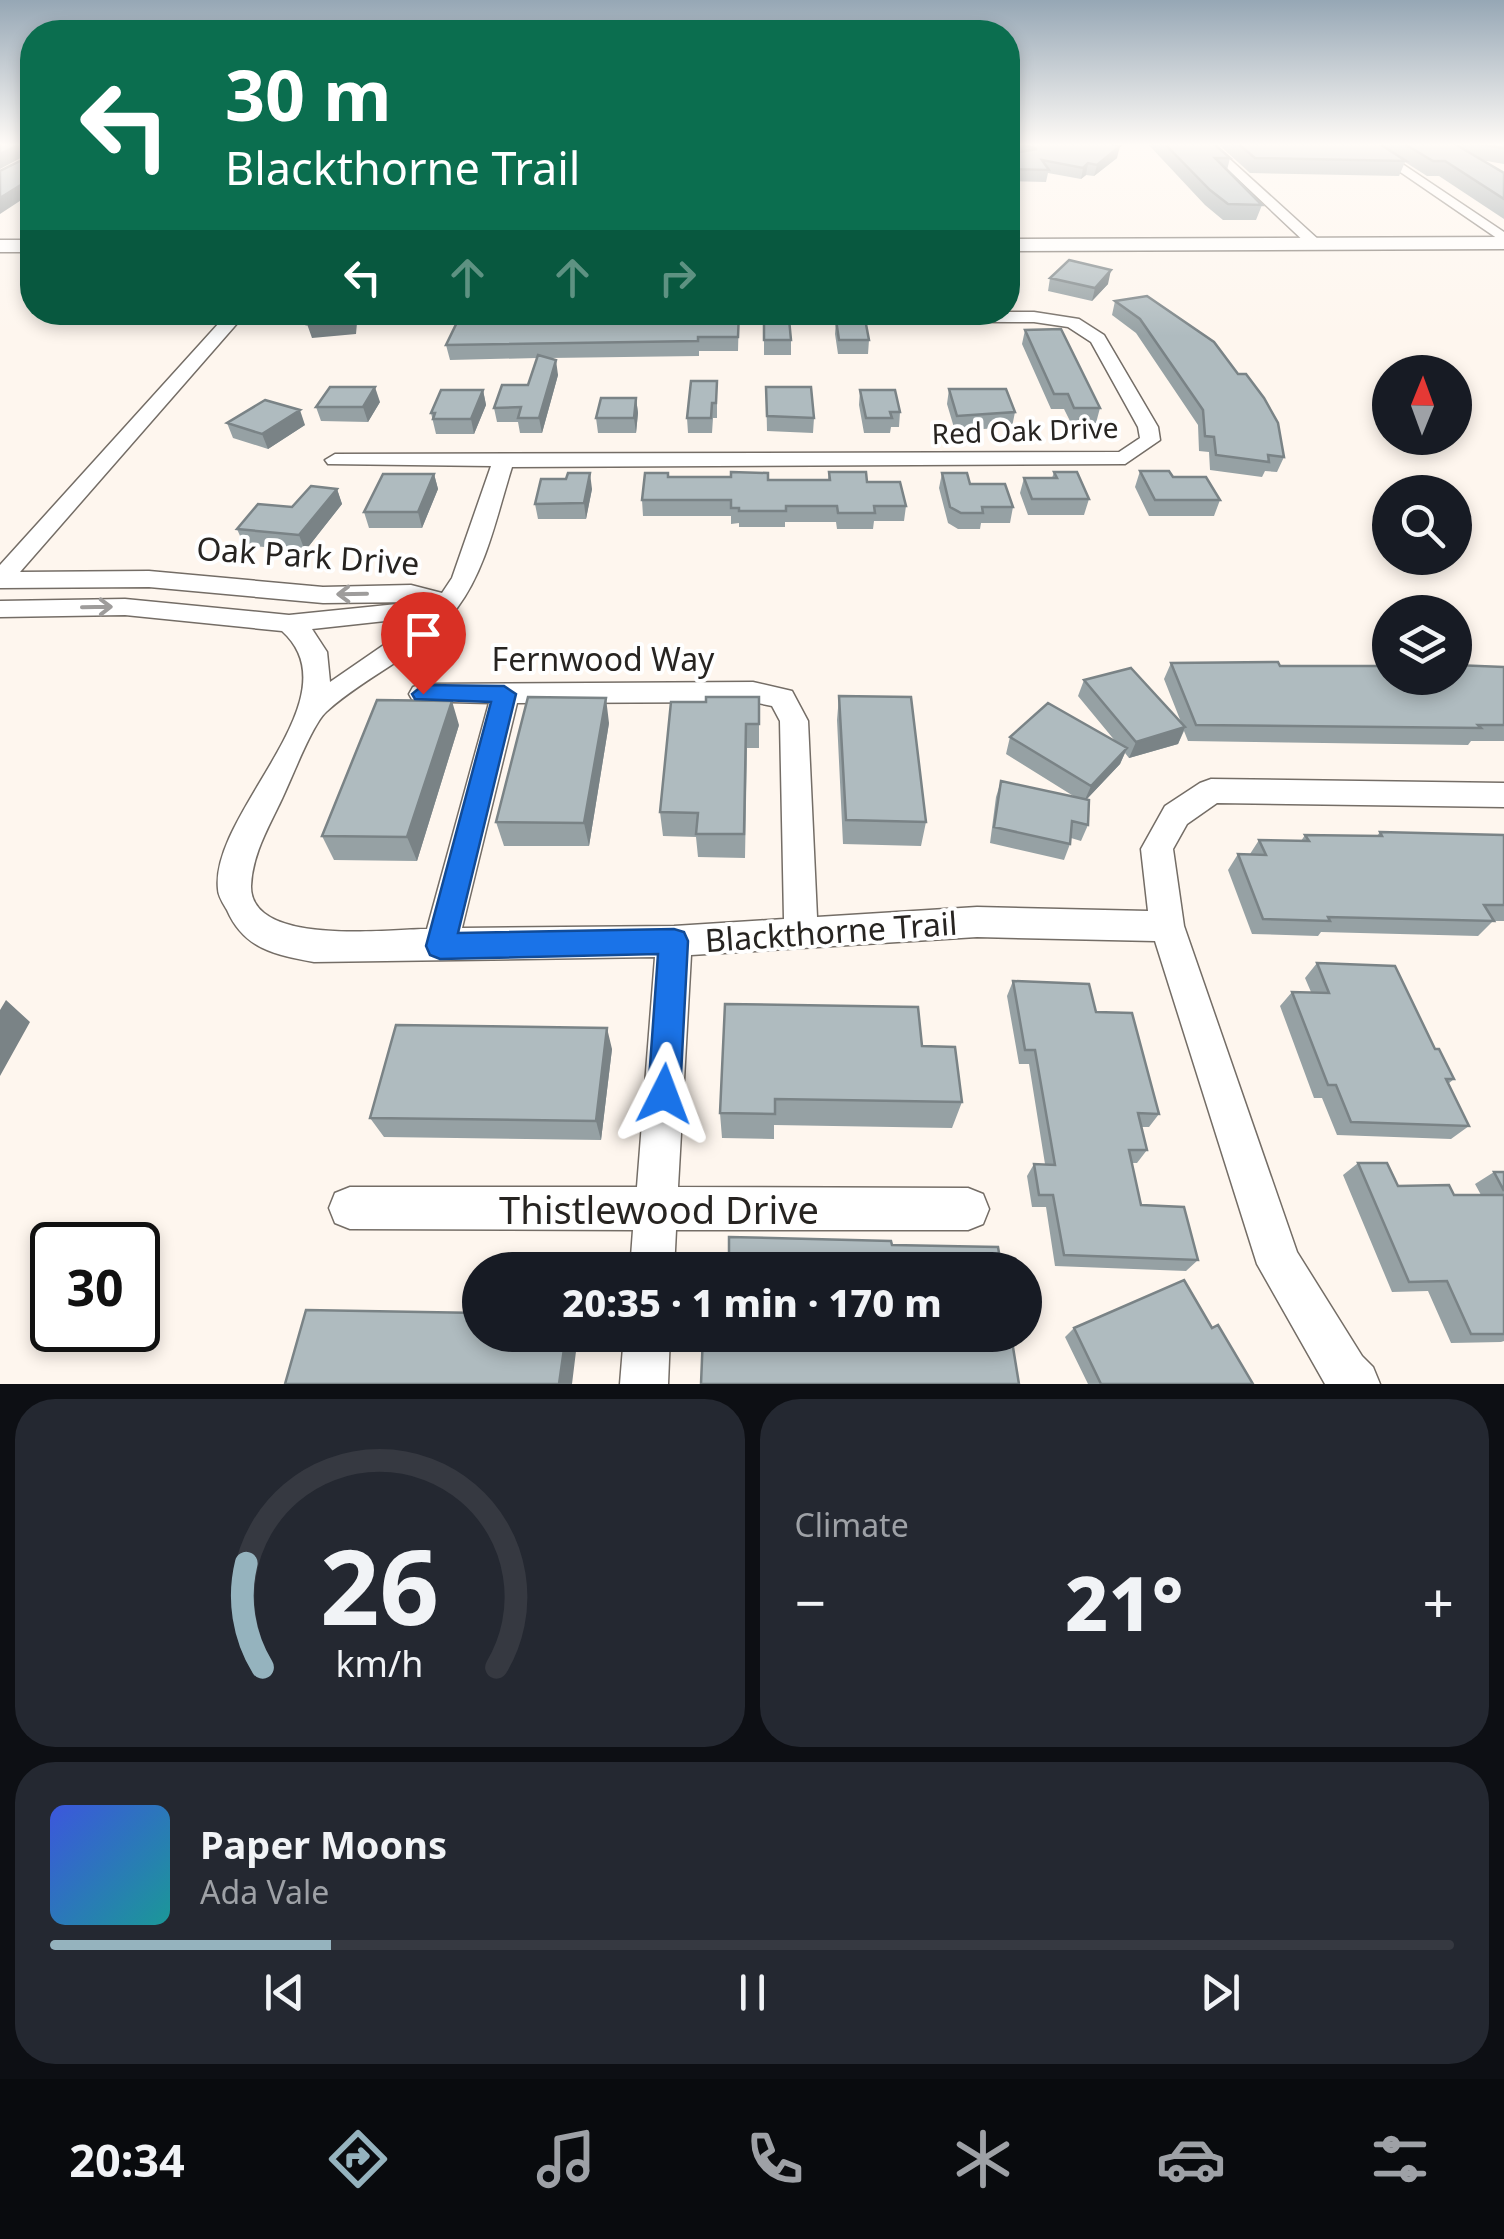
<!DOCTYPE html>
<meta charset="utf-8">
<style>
:root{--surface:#171b24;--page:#242831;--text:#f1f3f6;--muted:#9ea1a6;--line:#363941;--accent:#95b3be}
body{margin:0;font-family:"Noto Sans",sans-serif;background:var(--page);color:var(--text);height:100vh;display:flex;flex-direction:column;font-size:38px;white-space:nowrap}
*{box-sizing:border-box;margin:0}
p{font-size:32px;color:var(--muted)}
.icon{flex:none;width:55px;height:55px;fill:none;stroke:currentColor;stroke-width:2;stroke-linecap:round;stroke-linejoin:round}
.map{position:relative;height:1384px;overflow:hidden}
.sheet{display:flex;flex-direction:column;gap:15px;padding:15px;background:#0d0f14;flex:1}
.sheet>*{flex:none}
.top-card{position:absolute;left:20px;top:20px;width:1000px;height:305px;border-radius:40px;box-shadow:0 5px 15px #0003;background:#0b6e4f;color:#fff;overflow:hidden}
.needle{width:65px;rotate:1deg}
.buttons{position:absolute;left:1372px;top:355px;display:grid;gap:20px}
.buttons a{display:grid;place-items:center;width:100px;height:100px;border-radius:50%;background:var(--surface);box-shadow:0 5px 15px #0003;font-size:50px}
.speed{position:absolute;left:30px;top:1222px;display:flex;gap:20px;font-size:50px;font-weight:700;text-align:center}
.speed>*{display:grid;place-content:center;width:130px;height:130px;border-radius:50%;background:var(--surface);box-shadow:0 5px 15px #0003;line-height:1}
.speed .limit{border:5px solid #111;border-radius:15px;background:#fff;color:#111}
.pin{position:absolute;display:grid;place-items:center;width:85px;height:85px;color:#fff;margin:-102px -42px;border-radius:50% 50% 50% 0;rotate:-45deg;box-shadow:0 0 10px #0007}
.pin .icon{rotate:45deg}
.me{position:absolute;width:110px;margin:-55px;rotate:3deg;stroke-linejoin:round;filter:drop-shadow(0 0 8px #0008)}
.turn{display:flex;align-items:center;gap:35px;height:210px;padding:0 40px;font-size:45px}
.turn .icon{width:130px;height:130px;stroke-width:2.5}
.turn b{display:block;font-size:70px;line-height:85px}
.lanes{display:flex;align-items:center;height:95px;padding:0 40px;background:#0003;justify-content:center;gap:50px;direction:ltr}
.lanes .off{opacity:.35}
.big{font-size:75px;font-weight:800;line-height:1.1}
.sheet .widget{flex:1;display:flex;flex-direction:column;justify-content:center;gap:15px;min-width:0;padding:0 35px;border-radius:40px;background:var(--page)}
.sheet .dial{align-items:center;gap:0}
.dial svg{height:260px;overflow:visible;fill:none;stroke:var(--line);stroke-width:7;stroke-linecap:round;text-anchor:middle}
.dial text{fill:var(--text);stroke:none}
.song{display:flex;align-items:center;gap:30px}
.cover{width:120px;height:120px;border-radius:15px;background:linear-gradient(135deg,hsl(230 70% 55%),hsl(180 70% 35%))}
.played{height:10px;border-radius:5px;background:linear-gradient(90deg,var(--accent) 20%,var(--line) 20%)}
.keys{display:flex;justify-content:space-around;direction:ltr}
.heat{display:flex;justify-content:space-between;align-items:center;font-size:55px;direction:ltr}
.sheet .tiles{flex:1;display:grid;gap:15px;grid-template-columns:1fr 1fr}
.widget:last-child{grid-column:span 2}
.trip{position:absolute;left:462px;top:1252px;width:580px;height:100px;border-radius:50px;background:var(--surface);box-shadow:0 5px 15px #0003;font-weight:800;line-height:100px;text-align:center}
.menu{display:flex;height:160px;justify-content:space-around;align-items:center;background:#090b0e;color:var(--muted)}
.menu .icon{width:70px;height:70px}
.menu .active{color:var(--accent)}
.menu b{font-size:45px;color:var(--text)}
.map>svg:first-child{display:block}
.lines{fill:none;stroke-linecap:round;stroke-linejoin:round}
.street-casing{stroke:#746d66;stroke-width:3}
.secondary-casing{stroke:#746d66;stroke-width:3}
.street{fill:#fff;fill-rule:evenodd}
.secondary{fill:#fff;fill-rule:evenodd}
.wall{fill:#96a1a4}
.shaded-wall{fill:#7a8386}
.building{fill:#afbbbf;stroke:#7a8386;stroke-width:2.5}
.oneway{stroke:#9e9c9b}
.route{fill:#1a73e8;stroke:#114b97;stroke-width:2.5}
.labels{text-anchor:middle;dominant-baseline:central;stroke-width:8;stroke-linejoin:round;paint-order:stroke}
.far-street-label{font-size:28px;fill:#272421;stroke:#fff}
.street-label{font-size:32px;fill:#272421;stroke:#fff}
.near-street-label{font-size:38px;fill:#272421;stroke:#fff}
</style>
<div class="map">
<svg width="1504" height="1384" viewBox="0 0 1504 1384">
<rect width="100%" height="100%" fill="#fef6ee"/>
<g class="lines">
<g class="street-casing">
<path id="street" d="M1200 143H1212L1319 240V246H1309Z
M1358 143H1371L1504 232V243Z
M229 312H247L20 572 149 571 323 587 411 585 442 593 452 578 491 466 328 464 325 460 335 454 1119 452 1140 438 1138 427 1091 342 1068 327 1034 322 703 321 695 316 697 312H1034L1079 319 1104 335 1158 427 1160 440 1125 464 512 467C497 514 487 568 457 608 424 654 367 674 326 712 311 726 289 786 278 807 266 832 252 857 251 886 250 947 388 929 427 929L489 703 413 701 409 694 413 687 423 684 753 682 792 691 808 721 817 917 977 907 1148 911 1141 849 1165 806 1200 783 1211 779 1504 783V807L1217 803 1187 824 1173 849 1184 926 1297 1252 1362 1356 1373 1367 1380 1384H1325L1257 1264 1155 941 977 937 691 955 678 1187 968 1188 983 1194 989 1209 983 1224 968 1230H676L674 1270H630L633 1230 350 1229 335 1223 329 1208 335 1193 350 1187H637L655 957 314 962C275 955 244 949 227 910 224 905 218 896 218 889 210 812 357 698 282 631L125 615 0 617V601L125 599 289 615 417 602 323 603 149 587 0 588V565ZM422 617 420 620 330 682 327 652 312 629ZM753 702 772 706 780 721 784 919 674 926 462 928 517 703Z
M411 312H601L603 316 595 321H417L411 320Z
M624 1335H670L668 1384H620Z"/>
</g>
<g class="secondary-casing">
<path id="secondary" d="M1504 237V249L1008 251V239Z
M0 240H32V252H0Z"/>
</g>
<use href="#street" class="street"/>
<use href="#secondary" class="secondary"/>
</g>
<path class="wall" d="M1008 143H1107L1117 158 1094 176 1086 175 1081 179 1048 173 1046 182 1008 181V154L1014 153 1009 151Z
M1147 143H1213L1230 158 1227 170 1262 205 1256 220H1223L1205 205Z
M1217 143H1504V164L1481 160 1504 173V219L1439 176H1427L1405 162 1399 176 1250 173Z
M1050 278 1108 284 1092 301 1048 291Z
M1147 296 1284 457 1277 472 1265 471 1262 477 1210 470 1209 452 1199 451 1198 425 1136 333 1112 315 1115 301Z
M739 312 738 351H699V356L549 358 558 375 542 433H520L518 422H497L494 408 528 385 537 358 450 360 446 345 555 323Z
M764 319 791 340V355H764Z
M836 320 869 340 868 354H838L835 334Z
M1025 330 1100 408 1096 423H1071L1064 409H1051L1022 344Z
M766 387 814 418 813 433 767 431Z
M949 389 1015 412 1012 427 955 431 947 404Z
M483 390 486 405 474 434H436L431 413Z
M860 390 900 412 899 427H891L890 433H864L859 405Z
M717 396V418H713L712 433H688L687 418Z
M636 398 638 413 636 433H598L596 418Z
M380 402 368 422 321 421 316 407Z
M227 423 305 425 268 449 233 438Z
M1140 471 1173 477 1220 500 1214 516H1149L1135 487Z
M829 472 867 482 906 506 904 521H874L873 529H837L836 522H785V527H739V523L731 524V516H643L642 500 669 477 768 480H828Z
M1054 472 1089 499 1084 515H1028L1020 493 1024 478H1052Z
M942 473 970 484 1013 507 1010 523H981L980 529H958L948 523 939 488Z
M434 474 438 489 422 528H369L364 512Z
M337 489 342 504 305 551 244 545 237 529Z
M592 489 586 519H538L535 504Z
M1171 663 1280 666 1390 678 1504 667V741H1471L1468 745 1188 741 1184 731 1178 744 1129 758 1125 753 1120 764 1087 799 1088 825 1081 841 1071 838 1070 844 1064 860 990 843 996 797 1001 781 1075 797 1006 754 1010 737 1116 742 1078 696 1084 680 1181 722 1164 679Z
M839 696 926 822 921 846 843 844 837 720Z
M759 697V748H747L745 858 698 857 696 837 663 836 660 812 706 702Z
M609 723 589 846H504L496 822Z
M459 725 417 861 334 860 322 836Z
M1380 832 1504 835V921H1493L1478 936 1321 932 1318 936 1252 934 1228 870 1238 854H1250L1259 840 1301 841 1305 835 1377 836Z
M1317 963 1435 1049 1454 1079 1448 1084 1469 1126 1451 1139 1337 1135 1322 1098H1314L1280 1006 1292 992H1311L1305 978Z
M1013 981 1096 1012 1159 1114 1149 1127H1141L1147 1150 1137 1163H1132L1141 1205 1198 1260 1186 1271 1055 1266 1046 1207H1032L1027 1176 1034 1164H1045L1029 1064H1019L1007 996Z
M922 1046 962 1102 952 1128 774 1125V1139L722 1138 720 1113Z
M612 1049 601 1140 384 1137 370 1118Z
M1358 1163 1398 1186 1454 1195H1481L1475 1184 1494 1172H1504V1341L1501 1342 1451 1343 1428 1291 1392 1292 1343 1175Z
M1074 1328H1212L1253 1384H1088L1065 1337Z"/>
<path class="shaded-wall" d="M23 143H25L30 153 0 169V154Z
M1120 146 1117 158 1094 176 1097 165Z
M1088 163 1086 175 1081 179 1083 168Z
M32 178V193L0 214V198Z
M1111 270 1108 284 1092 301 1095 288Z
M353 312H358L356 334 312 338 307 324Z
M556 360 558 375 542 433 539 418Z
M375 387 380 402 368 422 363 407Z
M483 390 486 405 474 434 471 419Z
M636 398 638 413 636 433 634 418Z
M300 410 305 425 268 449 262 434Z
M590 473 592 489 586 519 584 503Z
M434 474 438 489 422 528 418 512Z
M337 489 342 504 305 551 299 535Z
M606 698 609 723 589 846 584 823Z
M452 701 459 725 417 861 407 837Z
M1185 727 1178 744 1129 758 1136 742Z
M1127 748 1120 764 1084 802 1091 786Z
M6 1000 30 1022 0 1076V1010Z
M607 1028 612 1049 601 1140 596 1121Z
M566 1335H578L572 1384H559Z"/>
<path class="building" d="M0 143H23L0 154Z
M30 143H32V178L0 198V171L28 157Z
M1018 143H1107L1120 146 1097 165 1088 163 1083 168 1042 160 1049 170 1008 169V154L1037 149Z
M1164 143H1213L1230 158H1215L1262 205 1228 204 1210 190Z
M1237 143H1378L1406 161 1255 158Z
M1403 143H1453L1504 173V199L1445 161H1433Z
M1472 143H1504V148Z
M1069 260 1111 270 1095 288 1050 278Z
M1147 296 1214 342 1238 374H1246L1264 398 1278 423 1284 457 1268 455 1269 462 1216 455 1214 437 1205 436 1203 410 1140 319 1115 301Z
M309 312H353L352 320 307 324Z
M462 312H491L487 321 499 322 555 323 559 312H739L738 337H698V341L446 345Z
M764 319H789L791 340H764Z
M865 319 869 340H839L836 320Z
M1061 329 1100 408H1074L1068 394H1054L1025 330Z
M538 355 556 360 539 418H518L521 407 494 408 502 385H528Z
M691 381H717L716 403H712L711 418H687Z
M330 387H375L363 407H316Z
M766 387H811L814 418 767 416Z
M949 389H1006L1015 412 957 416Z
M441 390H483L471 419H433L435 413H431Z
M860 390H895L900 412H890L892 418H866Z
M601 398H636L634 418H596Z
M265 400 300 410 262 434 227 423Z
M1140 471H1169L1173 477H1206L1220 500H1155Z
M731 472 768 473V480H830L829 472H866L867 482H900L906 506H874L875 513H838L837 506H786V511H739V508H731V500H642L645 473H668V477H731Z
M1054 472H1077L1089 499H1032L1024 478H1057Z
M568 473H590L584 503 535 504 541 479H566Z
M942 473H967L970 484H1005L1013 507H982L983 513H961L950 507Z
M383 474H434L418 512H364Z
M311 486 337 489 299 535 237 529 258 504 292 507Z
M1278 662 1280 666H1384L1386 670H1390V678H1455V665L1504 667V725H1478L1481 728 1196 725 1171 663Z
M1131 668 1185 727 1136 742 1084 680Z
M839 696 911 697 926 822 846 820Z
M528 697 606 698 584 823 496 822Z
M706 697H759V724H746L744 834H696L698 813 660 812 671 702H706Z
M377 700 452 701 407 837 322 836Z
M1048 703 1127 748 1091 786 1010 737Z
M1001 781 1089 800 1088 825 1072 821 1070 844 994 827Z
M1380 832 1504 835V905H1484L1494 921 1328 917 1330 921 1263 919 1238 854 1266 855 1259 840 1309 841 1305 835 1382 836Z
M1317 963 1395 966 1435 1049H1439L1454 1079H1446L1469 1126 1351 1122 1336 1085H1328L1292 992 1329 993Z
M1013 981 1089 984 1096 1012 1132 1013 1159 1114 1138 1113 1147 1150H1129L1141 1205 1184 1207 1198 1260 1064 1255 1053 1195H1039L1034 1164 1055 1165 1035 1050H1025Z
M725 1004 918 1007 922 1046 955 1047 962 1102 775 1099V1114L720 1113Z
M396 1025 607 1028 596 1121 370 1118Z
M1358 1163H1387L1398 1186 1449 1185 1454 1195H1504V1334H1471L1447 1281 1409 1282Z
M1494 1172H1504V1191Z
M729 1237 891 1241 892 1245 998 1247 1002 1270H706L707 1254H729Z
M1184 1280 1212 1328 1218 1325 1253 1384H1101L1074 1328Z
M306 1310 480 1313V1335H566L559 1384H285Z
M703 1335H1011L1019 1384H701Z"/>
<defs><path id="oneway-shaft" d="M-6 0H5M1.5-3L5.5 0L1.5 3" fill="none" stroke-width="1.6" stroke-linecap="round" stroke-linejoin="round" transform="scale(2.5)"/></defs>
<g class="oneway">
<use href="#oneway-shaft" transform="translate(352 594) rotate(179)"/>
<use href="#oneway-shaft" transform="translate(97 607) rotate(-1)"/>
</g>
<linearGradient id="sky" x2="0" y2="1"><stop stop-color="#96a7b5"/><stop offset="0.43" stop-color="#fffbf7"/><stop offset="1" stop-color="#fffbf7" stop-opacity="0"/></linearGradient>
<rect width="1504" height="336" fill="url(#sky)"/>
<path class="route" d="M423 685 504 686 516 694 458 933 674 929 684 932 688 941 680 1094 675 1106 664 1110 653 1106 648 1094 658 954 440 959 430 955 426 946 491 702 415 699 412 694Z"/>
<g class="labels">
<g class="far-street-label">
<text transform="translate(1025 430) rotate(-2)">Red Oak Drive</text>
</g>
<g class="street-label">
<text transform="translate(308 555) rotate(4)">Oak Park Drive</text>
<text x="603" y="658">Fernwood Way</text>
<text transform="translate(831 931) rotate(-4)">Blackthorne Trail</text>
</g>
<g class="near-street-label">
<text x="659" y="1209">Thistlewood Drive</text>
</g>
</g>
</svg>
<div class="buttons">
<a><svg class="needle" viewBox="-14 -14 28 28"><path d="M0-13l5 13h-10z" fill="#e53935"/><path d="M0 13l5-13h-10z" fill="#9ea1a6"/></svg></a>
<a><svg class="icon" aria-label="search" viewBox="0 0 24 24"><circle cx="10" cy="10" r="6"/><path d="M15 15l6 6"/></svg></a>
<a><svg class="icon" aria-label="layers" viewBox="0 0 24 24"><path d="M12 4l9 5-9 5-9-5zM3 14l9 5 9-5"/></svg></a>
</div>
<div class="speed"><div class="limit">30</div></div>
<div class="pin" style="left:423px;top:694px;background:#d93025"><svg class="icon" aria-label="arrive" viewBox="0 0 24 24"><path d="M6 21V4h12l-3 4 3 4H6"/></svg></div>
<svg class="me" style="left:664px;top:1094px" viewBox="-20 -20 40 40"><path d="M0-17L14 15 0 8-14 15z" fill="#1a73e8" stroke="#fff" stroke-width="4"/></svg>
<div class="trip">20:35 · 1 min · 170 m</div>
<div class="top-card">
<div class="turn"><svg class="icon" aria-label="left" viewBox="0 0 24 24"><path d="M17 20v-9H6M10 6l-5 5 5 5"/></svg><div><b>30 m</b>Blackthorne Trail</div></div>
<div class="lanes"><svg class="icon" aria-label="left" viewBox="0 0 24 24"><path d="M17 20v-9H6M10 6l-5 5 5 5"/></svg><svg class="icon off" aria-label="ahead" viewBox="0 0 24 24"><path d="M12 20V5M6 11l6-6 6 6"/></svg><svg class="icon off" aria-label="ahead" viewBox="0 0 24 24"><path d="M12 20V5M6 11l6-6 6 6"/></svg><svg class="icon off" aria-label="right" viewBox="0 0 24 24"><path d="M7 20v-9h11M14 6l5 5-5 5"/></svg></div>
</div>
</div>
<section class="sheet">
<div class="tiles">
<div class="widget dial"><svg viewBox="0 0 100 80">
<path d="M14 69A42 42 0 1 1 86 69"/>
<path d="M14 69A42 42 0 0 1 9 37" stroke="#95b3be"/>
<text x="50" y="56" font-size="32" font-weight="700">26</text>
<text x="50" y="72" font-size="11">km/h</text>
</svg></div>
<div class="widget"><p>Climate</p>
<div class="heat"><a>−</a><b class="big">21°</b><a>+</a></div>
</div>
<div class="widget">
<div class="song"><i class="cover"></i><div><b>Paper Moons</b><p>Ada Vale</p></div></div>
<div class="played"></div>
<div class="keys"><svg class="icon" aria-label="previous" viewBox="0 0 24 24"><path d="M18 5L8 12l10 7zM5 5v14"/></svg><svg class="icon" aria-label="pause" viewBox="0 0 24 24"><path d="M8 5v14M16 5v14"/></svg><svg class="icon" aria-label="next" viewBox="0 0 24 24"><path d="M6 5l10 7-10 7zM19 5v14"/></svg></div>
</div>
</div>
</section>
<nav class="menu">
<b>20:34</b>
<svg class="icon active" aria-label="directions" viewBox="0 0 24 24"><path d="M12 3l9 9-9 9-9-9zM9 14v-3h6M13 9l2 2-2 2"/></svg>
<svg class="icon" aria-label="music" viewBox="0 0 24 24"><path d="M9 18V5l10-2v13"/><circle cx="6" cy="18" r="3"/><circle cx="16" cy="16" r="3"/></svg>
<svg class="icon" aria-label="phone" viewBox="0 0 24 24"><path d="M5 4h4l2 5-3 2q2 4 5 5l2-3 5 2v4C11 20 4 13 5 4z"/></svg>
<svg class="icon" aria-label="climate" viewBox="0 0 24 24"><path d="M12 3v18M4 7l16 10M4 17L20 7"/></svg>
<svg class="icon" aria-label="car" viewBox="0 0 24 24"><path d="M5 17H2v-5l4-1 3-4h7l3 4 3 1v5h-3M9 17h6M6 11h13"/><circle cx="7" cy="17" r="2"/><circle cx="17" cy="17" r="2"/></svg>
<svg class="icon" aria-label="filters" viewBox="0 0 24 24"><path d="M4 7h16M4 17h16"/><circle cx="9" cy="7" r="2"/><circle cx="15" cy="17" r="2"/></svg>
</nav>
